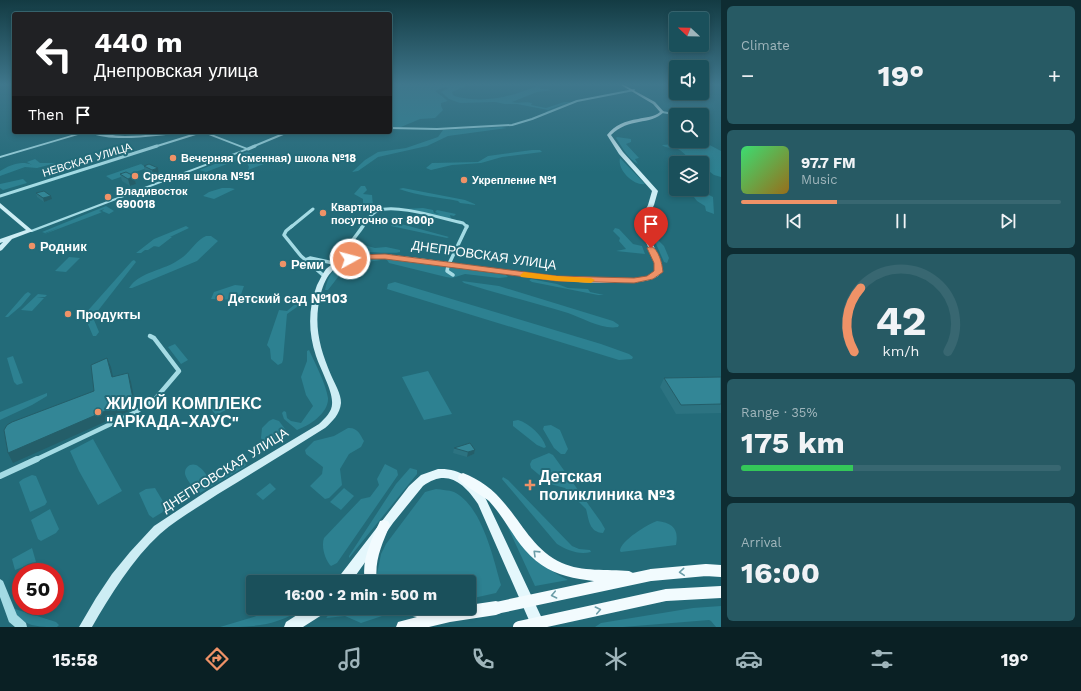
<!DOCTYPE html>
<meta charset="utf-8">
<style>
:root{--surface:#1a505b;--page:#275a64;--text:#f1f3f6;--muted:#9fb5bb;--line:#386771;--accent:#ef9267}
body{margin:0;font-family:"Work Sans",sans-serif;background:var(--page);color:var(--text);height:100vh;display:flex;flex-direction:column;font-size:15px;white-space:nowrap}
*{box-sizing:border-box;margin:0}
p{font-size:13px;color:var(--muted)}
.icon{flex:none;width:22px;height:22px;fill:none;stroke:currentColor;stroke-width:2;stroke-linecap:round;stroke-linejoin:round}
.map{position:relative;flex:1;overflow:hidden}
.details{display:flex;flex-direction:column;gap:6px;padding:6px;background:#0e2c32;width:360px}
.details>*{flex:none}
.guide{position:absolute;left:12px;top:12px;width:380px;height:122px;border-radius:4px;box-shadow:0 2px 6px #0003,0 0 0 1px var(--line);background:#202124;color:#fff;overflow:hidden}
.needle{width:26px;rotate:292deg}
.buttons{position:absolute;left:669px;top:12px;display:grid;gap:8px}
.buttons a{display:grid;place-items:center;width:40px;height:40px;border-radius:4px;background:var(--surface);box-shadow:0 2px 6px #0003,0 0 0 1px var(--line);font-size:20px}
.speed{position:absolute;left:12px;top:563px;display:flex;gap:8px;font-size:20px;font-weight:700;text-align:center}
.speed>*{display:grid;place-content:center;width:52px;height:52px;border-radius:50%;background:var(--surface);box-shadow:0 2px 6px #0003,0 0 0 1px var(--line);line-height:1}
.speed .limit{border:6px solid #d22;background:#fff;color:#111}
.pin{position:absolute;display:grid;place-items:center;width:34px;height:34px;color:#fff;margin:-41px -17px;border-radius:50% 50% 50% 0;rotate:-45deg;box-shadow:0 0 4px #0007}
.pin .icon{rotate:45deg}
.me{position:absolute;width:44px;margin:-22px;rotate:83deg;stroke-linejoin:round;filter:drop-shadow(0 0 3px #0008)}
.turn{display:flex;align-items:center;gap:14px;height:84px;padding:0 16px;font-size:18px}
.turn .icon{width:52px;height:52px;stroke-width:2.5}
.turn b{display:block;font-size:28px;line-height:34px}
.then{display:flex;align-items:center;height:38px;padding:0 16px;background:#0003;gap:8px;font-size:15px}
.big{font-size:30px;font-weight:700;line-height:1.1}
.details .card{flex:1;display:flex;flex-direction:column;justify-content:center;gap:6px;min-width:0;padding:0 14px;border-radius:6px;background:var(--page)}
.details .dial{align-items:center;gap:0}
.dial svg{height:104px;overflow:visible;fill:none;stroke:var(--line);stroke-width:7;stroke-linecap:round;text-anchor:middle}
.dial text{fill:var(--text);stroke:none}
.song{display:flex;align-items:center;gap:12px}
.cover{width:48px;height:48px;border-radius:6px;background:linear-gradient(135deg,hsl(140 70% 55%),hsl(40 70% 35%))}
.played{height:4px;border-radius:2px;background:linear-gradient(90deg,var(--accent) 30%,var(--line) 30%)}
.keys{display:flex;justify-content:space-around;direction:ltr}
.heat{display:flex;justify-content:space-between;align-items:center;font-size:22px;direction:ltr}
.charge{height:6px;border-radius:3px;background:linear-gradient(90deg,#34c759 35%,var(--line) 0)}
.trip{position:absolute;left:246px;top:575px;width:230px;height:40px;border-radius:4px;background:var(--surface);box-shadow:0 2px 6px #0003,0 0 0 1px var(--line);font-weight:700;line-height:40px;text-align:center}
.tab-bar{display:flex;height:64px;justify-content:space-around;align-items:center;background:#0a2024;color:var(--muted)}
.tab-bar .icon{width:28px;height:28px}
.tab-bar .on{color:var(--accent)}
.tab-bar b{font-size:18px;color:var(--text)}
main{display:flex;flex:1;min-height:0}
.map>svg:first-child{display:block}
.green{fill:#2d8191}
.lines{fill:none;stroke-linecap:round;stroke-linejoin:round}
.minor-far4{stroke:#a4dbe4;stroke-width:2}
.minor-far3{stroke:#a4dbe4;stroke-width:3}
.minor-far2{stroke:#a4dbe4;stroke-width:3.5}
.minor-far1{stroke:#a4dbe4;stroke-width:4.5}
.minor{stroke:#a4dbe4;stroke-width:6}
.tertiary{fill:#a4dbe4;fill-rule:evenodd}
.secondary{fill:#cdedf4;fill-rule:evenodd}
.primary{fill:#e4f7fc;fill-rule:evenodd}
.trunk{fill:#f2fbfe;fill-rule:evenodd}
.trunk-bridge{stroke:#f2fbfe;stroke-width:12}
.wall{fill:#2c7381}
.shaded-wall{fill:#245e69}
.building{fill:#338696;stroke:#245e69}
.oneway{stroke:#6b9da8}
.route{fill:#ef9267;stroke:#9b5f43}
.slow{fill:#f59e0b}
.poi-dot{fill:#ef9267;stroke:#236b79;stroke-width:1.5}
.labels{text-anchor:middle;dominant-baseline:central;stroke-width:4;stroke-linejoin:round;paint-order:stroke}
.far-poi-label{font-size:11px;font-weight:bold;fill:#fff;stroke:#236b79;text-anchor:start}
.far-street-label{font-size:11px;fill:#fff;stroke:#236b79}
.poi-label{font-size:13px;font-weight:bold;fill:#fff;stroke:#236b79;text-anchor:start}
.street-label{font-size:13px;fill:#fff;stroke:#236b79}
.near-poi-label{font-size:16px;font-weight:bold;fill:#fff;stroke:#236b79;text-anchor:start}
</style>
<main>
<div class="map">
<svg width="721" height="627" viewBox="0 0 721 627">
<rect width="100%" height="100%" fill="#236b79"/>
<path class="green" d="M390 85H468L452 92 453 95C458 98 465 98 471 99 495 101 515 95 537 86L541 87 540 89 554 90 537 92 512 102C519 104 525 101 532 103L531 105 546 108 564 102H571L548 113 545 112 567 103 548 110 517 104H505L495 102 460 103 449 99 441 92 449 88 445 87 435 91 448 101 441 103V106L443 110 435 118 420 119 401 127H390Z
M501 127 507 128 448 136 427 146 378 157 358 171 352 172 365 160 378 152 406 148 438 137 443 130Z
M617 137 631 139V142L626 144 639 158 635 159 638 164C629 160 622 147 616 138Z
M681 141H702L721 151V177L714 175 702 166V163C689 163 685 152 678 149 672 147 667 149 662 145L677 144Z
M532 150H540L542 152 502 157 481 163 452 165 431 170 426 168 432 163 478 162 488 156Z
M247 152 253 154 206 172 199 170Z
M263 156 274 158 264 164 248 170 249 167 247 163Z
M620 158 621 159 645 184C634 186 617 170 620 158Z
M35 159 40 163H56L37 168 25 167 0 176V171C10 165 21 160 32 165L27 162Z
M141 164 147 168 112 180 106 176Z
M23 179 27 183 3 190 0 188V184Z
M702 180 710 185 705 186V193L713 197 714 214 706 211 705 206 697 201 688 189H702Z
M361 186H365L367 190 363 194 372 195 373 206H366L363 203V199L354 194Z
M222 188H230L235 189 214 199 203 196 209 192Z
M403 188 465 200 477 205 460 203 458 201C438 197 418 196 399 189Z
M106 206 114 211 109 214 102 211 104 209 99 211 102 212 100 213 42 235 60 227 45 233 42 232Z
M423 208 433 210 434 213 440 214 435 212 437 210 456 214 454 216 450 215 451 219 405 209Z
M394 222 449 237 447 238 391 226Z
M186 226 189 228 170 237H172L159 247 154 246 157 244 148 250H145L141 253H136L154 239Z
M615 228 619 229 633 244 642 246 645 254 616 251 626 249 619 241 620 238 613 231Z
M649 228 658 231V240L664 246 669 258 667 263 664 262Z
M206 236H211L218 241 197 261 132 288H129C140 271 164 271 180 259 190 253 195 241 206 236Z
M356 243 375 248 386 247 400 250V252C397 254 355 252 351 250L352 244Z
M69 257 80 258 66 272 55 271Z
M372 258 381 260 360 263 345 268 328 290H325C330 264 348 260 372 258Z
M389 259 506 275 508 277 499 278 465 274 452 278 446 277 389 263 387 260Z
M132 261 134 260 136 262 97 312 94 320 99 332 96 336H93L84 315Z
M531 279 557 284 568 288 588 289 590 292 604 295H598L532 282 529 280Z
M462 281 499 286 613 321 619 325 618 327C602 330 583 318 568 313 533 302 498 294 464 283Z
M395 282 601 344 629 354 633 357 632 359 619 360 387 289 388 284Z
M235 285 244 286 239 300 211 299 214 292Z
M28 292 31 294 21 306 8 317H5L25 294Z
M38 294 47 295 45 297H37L44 298 32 311 21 310Z
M294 305H297V307L287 314 283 360 282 363 278 365 271 359 270 349 267 345 279 310 287 311Z
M175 344 188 360 181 364 168 347Z
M309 350C315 363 326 384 328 398 329 413 309 426 297 430L284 419 282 413 284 411 286 412 287 418 291 421 301 423 313 406 306 395 301 377 307 361V351Z
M13 356 23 383 17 385 14 382 7 358Z
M428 371 452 414 424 420 402 377Z
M47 393V396L32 405 0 420V412Z
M227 401 232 407 216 415 211 409Z
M273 419 279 421 288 433C283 442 274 444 264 442L261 438 262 428 269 421Z
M518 420C529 423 543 436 546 447L544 448 537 445 513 426V421Z
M551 425 560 430 568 449 565 454H561L554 448 543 429 544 426Z
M348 428C357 427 360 434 364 441L361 447 349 454 340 469 342 485 329 498 325 499 310 486 322 474 323 467 306 454 305 450 314 441 334 436Z
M93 439 122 491 98 505 79 471 70 451Z
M549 453 553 455 601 522 605 529 603 533C589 532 589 520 586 509L565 488 550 484 531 468 530 464 532 460Z
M244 462 246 465 244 467 200 493C195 491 185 478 185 473 185 465 194 462 199 467 204 470 207 476 210 480H213Z
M385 464 397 470 398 475 337 563 331 566C325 560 321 546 324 538L361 499 370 497 379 485 377 479Z
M410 468 417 470V474L349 558V556L396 484Z
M32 475 36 476 47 502 45 505 30 512 19 482 23 479Z
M503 477 508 480 572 546 579 549 590 550 591 552C578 555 567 550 557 544L502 479Z
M270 483 276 489 263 500 256 494Z
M155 488 167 508 166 510 153 518 149 515 139 493 146 489Z
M344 488 354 496 341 510 330 502Z
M436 489C442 490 449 490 454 492 482 506 493 557 501 585L496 593 469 599V582H379L377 574 381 554 386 544 425 492Z
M50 509 59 529 56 533 41 541 38 539 31 520Z
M505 521C526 546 538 566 568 580L535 586Z
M657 521C673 523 679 529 676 545L621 552 620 551C620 541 648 524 657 521Z
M32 548 36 562 15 570 12 559Z
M721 606V627H716L711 621 709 620 623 627H595L601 623 693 608Z
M283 608H303C276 627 251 627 220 627Z
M334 608H384L391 613 361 623 345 616 326 618Z
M15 609 56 622 59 625 57 627C38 627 23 627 14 610Z"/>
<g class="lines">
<path class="minor-far4" d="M662 112 679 115
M390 128 437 129 512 125 532 119 577 101 634 90
M154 147 202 132
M252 147 288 132"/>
<path class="minor-far3" d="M248 149 255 146
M0 196 157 146
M291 227 313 209
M362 227C366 221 371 214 377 211 396 203 443 219 463 223L467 227"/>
<path class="minor-far2" d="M292 226 286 231 284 235 301 256 324 276
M305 260 310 258 338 264
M346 260C345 246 356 237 363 226
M453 275 447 271 448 266 467 226"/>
<path class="minor-far1" d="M35 460 136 412 156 398 179 371 154 338 150 336"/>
<path class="minor" d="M0 476 37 459"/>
<path class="tertiary" d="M82 132H88L0 158V156Z
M88 132C100 132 113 136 125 136 146 136 166 132 187 132L185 133C158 135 113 144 88 132Z
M201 132H206L250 149 32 232H28V231L245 149Z
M0 579 3 581 17 615 26 623 27 627H15L9 622 0 597Z"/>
<path class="secondary" d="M621 85H624L655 102 664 112C650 126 629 117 611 135L623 152 658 191 654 205 644 225 661 262C662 267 663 272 658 276 649 283 626 283 614 283 572 283 532 278 491 272 464 268 437 264 410 261 391 258 368 254 350 261 332 267 326 276 321 293 313 323 319 347 331 375 335 384 341 394 341 403 340 414 332 422 325 428 290 450 254 472 218 494 199 507 178 518 160 534 132 560 111 594 92 627H79L96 598 112 574 130 552 154 526 207 491 319 424C326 417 333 411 332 401 332 390 320 368 316 356 308 332 308 308 317 285 320 280 322 274 326 269 334 262 346 257 356 256 374 252 392 255 410 257 434 260 458 263 482 267 523 273 564 278 605 279 621 279 639 281 653 274L656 267 655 262 638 225 648 205 652 191 619 154 607 135C615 125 625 121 638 119 646 117 654 117 660 112L653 104Z
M0 203 33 231 12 239 2 250 0 251V245L3 242 0 243V239L26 230 0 208Z"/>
<path class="primary" d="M438 469C459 468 473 478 484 495L546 627H532L478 504C464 483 447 468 423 486L393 523 351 582H337L338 578 409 486 421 475Z
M308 608H327L325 613 303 627H284L286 622Z"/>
<path class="trunk" d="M463 473C479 479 494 490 505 504 523 525 535 551 562 563 582 572 607 569 629 571L633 573 635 577 633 581 629 583C591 581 552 582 525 550 512 535 503 516 489 501 482 495 460 484 458 478L459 475Z
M384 520 388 521 390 525C382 544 374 561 377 582H365C361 560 371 541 380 521Z
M496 601 501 603 503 608 501 613 496 615 450 622 429 627H396L398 622 417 617 399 613 397 608H469V605Z"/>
<path class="trunk-bridge" d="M496 608 651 575 706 570 721 571
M519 627 666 595 721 592"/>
</g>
<path class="wall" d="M144 166 158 168 159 175 154 177 145 173Z
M120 174 134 176 136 184 130 186 122 181Z
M36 193 52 199 44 202 37 197Z
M664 378H721V413L676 414 660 387Z
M454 448 475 450 474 454 467 457 453 453Z"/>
<path class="shaded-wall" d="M158 168 159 175 154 177 152 170Z
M134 176 136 184 130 186 128 179Z
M51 196 52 199 44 202 43 198Z
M107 358 111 367 115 386 112 377Z
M128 373 131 382 136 408 13 463 8 453Z
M475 450 474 454 467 457 468 452Z"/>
<path class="building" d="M149 164 158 168 152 170 144 166Z
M126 172 134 176 128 179 120 174Z
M44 191 51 196 43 198 36 193Z
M107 358 112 377 128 373 133 399 8 453 4 430 7 425 12 422 94 391 91 365Z
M721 377V404L681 405 664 378Z
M470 443 475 450 468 452 454 448Z"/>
<defs><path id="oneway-chevron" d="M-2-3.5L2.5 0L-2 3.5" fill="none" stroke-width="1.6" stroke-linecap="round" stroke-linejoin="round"/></defs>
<g class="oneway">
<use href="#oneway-chevron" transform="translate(536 553) rotate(-136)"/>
<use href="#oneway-chevron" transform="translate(682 572) rotate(175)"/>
<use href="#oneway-chevron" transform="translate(554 595) rotate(168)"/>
<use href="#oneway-chevron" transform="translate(598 610) rotate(-12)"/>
</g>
<linearGradient id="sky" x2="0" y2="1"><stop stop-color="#133b43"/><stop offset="0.49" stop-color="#3f778c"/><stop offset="1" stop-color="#3f778c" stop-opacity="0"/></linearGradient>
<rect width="721" height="172" fill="url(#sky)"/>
<path class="route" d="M651 246C659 250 662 263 663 272L653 279 634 283 557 281 385 259H359L350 261 347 259 348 257 359 255 385 254 557 276 634 278 647 276 654 271V263L647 248Z"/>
<path class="slow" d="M524 272 557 276 591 278 595 280 591 283 557 281 521 277 520 275Z"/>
<g class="poi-dot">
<circle cx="173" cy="158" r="4"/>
<circle cx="135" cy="176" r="4"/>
<circle cx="464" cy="180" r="4"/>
<circle cx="108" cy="197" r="4"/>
<circle cx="323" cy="213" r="4"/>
<circle cx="32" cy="246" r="4"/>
<circle cx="283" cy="264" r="4"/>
<circle cx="220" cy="298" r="4"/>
<circle cx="68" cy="314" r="4"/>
<circle cx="98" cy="412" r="4"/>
<path d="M528 479h4v4h4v4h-4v4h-4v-4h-4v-4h4z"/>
</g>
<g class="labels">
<g class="far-poi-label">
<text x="181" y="158">Вечерняя (сменная) школа №18</text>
<text x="143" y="176">Средняя школа №51</text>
<text x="472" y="180">Укрепление №1</text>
<text x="116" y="191">Владивосток<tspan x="116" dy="13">690018</tspan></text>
<text x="331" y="207">Квартира<tspan x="331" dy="13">посуточно от 800р</tspan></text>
</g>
<g class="far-street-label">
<text transform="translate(87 160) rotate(-17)">НЕВСКАЯ УЛИЦА</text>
</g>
<g class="poi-label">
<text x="40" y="246">Родник</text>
<text x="291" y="264">Реми</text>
<text x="228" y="298">Детский сад №103</text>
<text x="76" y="314">Продукты</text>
</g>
<g class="street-label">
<text transform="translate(484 255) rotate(8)">ДНЕПРОВСКАЯ УЛИЦА</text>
<text transform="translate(225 470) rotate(-32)">ДНЕПРОВСКАЯ УЛИЦА</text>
</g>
<g class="near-poi-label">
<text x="106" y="403">ЖИЛОЙ КОМПЛЕКС<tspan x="106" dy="18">"АРКАДА-ХАУС"</tspan></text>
<text x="539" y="476">Детская<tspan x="539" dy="18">поликлиника №3</tspan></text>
</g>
</g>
</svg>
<div class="buttons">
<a><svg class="needle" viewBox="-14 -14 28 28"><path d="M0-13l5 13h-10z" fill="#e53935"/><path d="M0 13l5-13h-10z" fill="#9fb5bb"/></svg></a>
<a><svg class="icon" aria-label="sound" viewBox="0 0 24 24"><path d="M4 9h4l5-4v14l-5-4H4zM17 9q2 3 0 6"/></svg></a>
<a><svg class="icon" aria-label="search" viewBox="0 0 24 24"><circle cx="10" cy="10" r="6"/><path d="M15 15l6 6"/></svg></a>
<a><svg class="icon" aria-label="layers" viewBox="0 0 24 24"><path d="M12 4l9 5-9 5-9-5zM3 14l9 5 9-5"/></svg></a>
</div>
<div class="speed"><div class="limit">50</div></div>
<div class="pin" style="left:651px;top:248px;background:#d93025"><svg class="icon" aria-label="arrive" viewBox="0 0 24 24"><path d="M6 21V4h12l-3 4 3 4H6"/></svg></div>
<svg class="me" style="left:350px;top:259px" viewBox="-20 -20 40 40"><circle r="17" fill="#ef9267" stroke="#fff" stroke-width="3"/><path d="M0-11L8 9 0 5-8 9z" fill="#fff"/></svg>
<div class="trip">16:00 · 2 min · 500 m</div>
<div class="guide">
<div class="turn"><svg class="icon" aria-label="left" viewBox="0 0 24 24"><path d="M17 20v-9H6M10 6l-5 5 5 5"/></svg><div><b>440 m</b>Днепровская улица</div></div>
<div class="then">Then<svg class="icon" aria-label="arrive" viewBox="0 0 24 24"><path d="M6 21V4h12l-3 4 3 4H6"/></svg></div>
</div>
</div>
<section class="details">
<div class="card"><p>Climate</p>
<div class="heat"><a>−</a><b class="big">19°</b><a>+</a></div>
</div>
<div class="card">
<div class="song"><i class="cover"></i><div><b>97.7 FM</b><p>Music</p></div></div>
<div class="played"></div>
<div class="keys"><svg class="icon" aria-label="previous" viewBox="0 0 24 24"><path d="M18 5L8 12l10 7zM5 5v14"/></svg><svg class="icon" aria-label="pause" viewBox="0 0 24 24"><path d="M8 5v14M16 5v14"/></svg><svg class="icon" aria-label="next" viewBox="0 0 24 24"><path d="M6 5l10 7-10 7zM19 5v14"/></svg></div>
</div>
<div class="card dial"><svg viewBox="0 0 100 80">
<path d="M14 69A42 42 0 1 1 86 69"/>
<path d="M14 69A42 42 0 0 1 19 20" stroke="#ef9267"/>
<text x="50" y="56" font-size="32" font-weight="700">42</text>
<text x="50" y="72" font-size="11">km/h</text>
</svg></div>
<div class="card"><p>Range · 35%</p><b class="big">175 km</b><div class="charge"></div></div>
<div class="card"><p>Arrival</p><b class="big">16:00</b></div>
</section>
</main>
<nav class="tab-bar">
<b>15:58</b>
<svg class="icon on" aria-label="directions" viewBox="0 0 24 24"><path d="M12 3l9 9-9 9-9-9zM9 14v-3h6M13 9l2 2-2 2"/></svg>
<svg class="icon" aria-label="music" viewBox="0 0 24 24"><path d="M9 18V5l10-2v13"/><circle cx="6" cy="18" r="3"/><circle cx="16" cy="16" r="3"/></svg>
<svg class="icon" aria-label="phone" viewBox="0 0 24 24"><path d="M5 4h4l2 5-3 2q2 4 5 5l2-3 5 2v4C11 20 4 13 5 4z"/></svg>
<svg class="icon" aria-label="climate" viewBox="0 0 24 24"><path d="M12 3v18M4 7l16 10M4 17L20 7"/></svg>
<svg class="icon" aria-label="car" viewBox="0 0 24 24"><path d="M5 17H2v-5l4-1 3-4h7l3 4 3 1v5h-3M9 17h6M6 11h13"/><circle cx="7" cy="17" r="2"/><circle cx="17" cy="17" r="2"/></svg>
<svg class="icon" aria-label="filters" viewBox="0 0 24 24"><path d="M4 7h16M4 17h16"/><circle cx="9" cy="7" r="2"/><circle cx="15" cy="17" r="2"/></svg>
<b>19°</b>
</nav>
